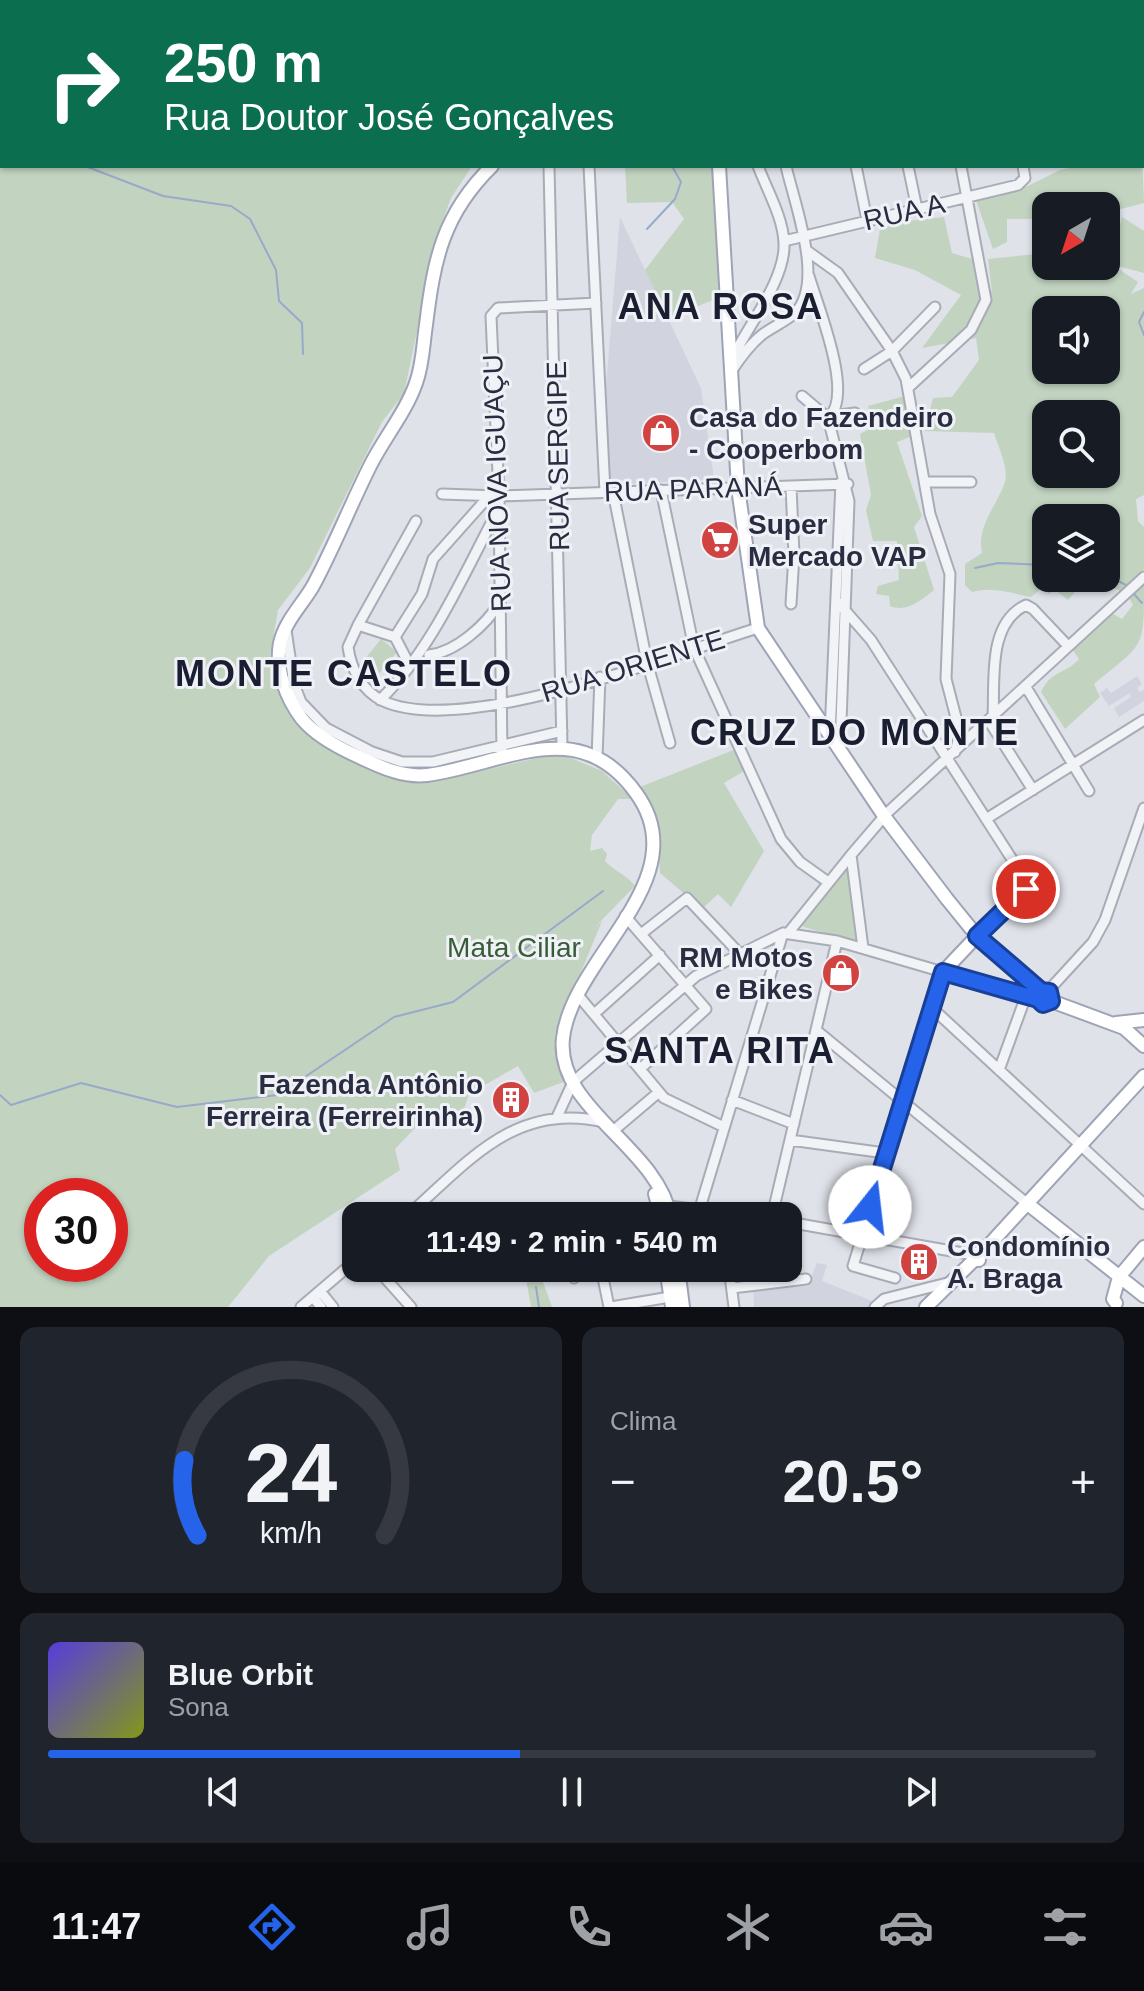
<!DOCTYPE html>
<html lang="pt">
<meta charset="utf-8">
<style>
:root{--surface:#171b24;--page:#20242c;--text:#f1f3f6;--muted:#9ea1a6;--line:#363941;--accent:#2563eb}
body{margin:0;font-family:Helvetica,sans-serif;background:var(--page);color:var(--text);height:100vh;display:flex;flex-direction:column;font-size:30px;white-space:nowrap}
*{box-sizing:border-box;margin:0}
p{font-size:26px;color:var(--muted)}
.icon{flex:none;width:44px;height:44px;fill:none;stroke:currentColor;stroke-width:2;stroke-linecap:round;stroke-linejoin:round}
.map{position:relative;height:1307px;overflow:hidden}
.sheet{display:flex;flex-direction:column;gap:20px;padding:20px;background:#0d0f14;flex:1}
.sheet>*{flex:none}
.top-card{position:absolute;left:0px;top:0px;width:1144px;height:168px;box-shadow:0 2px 6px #0004;background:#0b6e4f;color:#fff;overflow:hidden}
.needle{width:52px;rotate:219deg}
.controls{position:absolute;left:1032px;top:192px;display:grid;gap:16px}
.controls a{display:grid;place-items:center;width:88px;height:88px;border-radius:16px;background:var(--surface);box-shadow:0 2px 6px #0004;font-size:40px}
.speed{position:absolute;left:24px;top:1178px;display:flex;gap:16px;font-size:40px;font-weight:700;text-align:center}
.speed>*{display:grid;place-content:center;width:104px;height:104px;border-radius:50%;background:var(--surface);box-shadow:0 2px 6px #0004;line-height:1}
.speed .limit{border:12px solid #d22;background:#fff;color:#111}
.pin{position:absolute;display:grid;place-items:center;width:68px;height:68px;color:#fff;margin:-34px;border:4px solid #fff;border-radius:50%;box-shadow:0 2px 8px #0007}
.me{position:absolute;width:88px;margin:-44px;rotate:16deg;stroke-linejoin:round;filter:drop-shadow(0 0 6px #0008)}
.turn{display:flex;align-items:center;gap:28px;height:168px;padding:0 32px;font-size:36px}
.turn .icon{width:104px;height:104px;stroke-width:2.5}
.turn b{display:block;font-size:56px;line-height:68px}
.big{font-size:60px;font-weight:600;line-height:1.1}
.sheet .card{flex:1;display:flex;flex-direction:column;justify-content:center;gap:12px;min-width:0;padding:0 28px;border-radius:16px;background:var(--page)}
.sheet .dial{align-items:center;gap:0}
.dial svg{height:208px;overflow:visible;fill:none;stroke:var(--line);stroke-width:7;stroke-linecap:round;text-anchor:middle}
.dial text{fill:var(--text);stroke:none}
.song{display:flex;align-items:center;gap:24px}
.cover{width:96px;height:96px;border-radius:12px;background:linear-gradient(135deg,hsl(250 70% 55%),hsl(70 70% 35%))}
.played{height:8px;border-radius:4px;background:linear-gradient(90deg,var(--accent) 45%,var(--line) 45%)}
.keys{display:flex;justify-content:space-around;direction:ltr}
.heat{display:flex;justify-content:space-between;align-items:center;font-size:44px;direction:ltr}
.sheet .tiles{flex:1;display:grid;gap:20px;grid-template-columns:1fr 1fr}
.card:last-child{grid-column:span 2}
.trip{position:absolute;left:342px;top:1202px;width:460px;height:80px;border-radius:16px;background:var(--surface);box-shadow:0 2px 6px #0004;font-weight:600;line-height:80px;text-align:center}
.tabs{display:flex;height:128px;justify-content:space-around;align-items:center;background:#090b0e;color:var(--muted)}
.tabs .icon{width:56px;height:56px}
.tabs .on{color:var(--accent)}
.tabs b{font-size:36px;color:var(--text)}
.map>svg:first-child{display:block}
.built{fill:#d1d4de}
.green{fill:#c2d3c0;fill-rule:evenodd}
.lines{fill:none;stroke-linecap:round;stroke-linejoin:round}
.stream{stroke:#99a9ca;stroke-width:2}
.minor-casing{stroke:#a8acb7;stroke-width:13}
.major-casing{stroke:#9ea4b5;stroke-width:16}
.minor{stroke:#f2f3f7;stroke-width:9}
.major{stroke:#fff;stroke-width:12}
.route-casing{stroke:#184099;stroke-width:20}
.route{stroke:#2563eb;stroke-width:14}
.labels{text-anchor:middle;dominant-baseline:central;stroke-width:6;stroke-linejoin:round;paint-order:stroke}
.street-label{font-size:28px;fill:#282d41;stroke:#eff1f6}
.poi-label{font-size:28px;font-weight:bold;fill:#282d41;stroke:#eff1f6;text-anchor:start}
.park-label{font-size:28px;fill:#365d35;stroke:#eff1f6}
.district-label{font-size:36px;font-weight:bold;letter-spacing:2px;fill:#1a1e31;stroke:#eff1f6}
</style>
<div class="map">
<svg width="1144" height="1307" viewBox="0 0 1144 1307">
<rect width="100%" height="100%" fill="#dfe2e9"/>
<path class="built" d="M620 217 701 388 714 479 610 485 605 398Z
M1137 676 1142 684 1137 688 1140 692 1144 690V701L1119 717 1114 708 1131 697 1130 693 1109 706 1100 693 1107 688 1111 693Z
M817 1263 827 1265 822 1281 875 1302 873 1307H754L753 1288 800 1283 807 1287Z"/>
<path class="green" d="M0 0 218 2H2V166H472L451 198 437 236 404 393 382 422 310 568 278 610 270 656 276 686 287 711 317 743 394 779 423 784 559 753 602 771 633 799H618L592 835 590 851 602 848 607 854 605 861C615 872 626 874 635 886L594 928 602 921 555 1035 566 1081 534 1093 518 1066 469 1094 464 1109 417 1126 395 1149 400 1170 269 1256 228 1307H0ZM42 1196H110V1264H42Z
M1142 152 1144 203 1106 213V206H1046V219H1007V242L993 249 976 200 1028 186 1060 170 1079 166H1142Z
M625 166H715L723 296 668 318 645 270 684 219 672 202 627 203Z
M944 217 952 253 972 259 992 292 988 259 1046 253V266L1120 270 1138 282 1131 294 1144 288V495L1136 499 1138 521 1144 527V569L1120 591 1093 578H1106V518H1046V578H1087L1068 600 1055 590 1049 594 1042 588 1031 597C1009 593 995 586 972 592L965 585V564L982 553C976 526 998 504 1005 482 1009 469 998 446 994 433L925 431 933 398 952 397 979 360 976 338 922 348 961 295 915 270 875 258 881 224ZM1046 310H1106V370H1046ZM1046 414H1106V474H1046Z
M1122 217 1144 231V273L1110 264Z
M905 396 912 436 897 442 922 516 914 527 934 590C921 600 907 613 890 606L889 596 876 594 878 586 899 580 897 541H873L866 510 871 495 860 434 873 427 868 406Z
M1144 584C1144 652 1144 642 1094 684L1100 697 1065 729 1041 692C1052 669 1065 675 1079 659L1072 649 1110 612 1122 619 1133 605 1129 598Z
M381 639 397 652 377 676 361 664Z
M736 749 744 771 724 783 764 851 731 907 718 894 702 909 660 873 658 836 640 787Z
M848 867 856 943 798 925Z
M524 1268H538L552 1307H531Z"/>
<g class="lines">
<path class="stream" d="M507 0 510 2
M82 2 83 0
M0 86 2 85
M0 161H2
M85 166 163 196 231 206 250 219 276 270 279 301 302 323 303 354
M647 229 675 199 681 182 672 166
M1144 312 1139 322 1144 335
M975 568 998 563 1046 565
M1106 575 1126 585
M1133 593 1142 603
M0 1095 11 1105 81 1083 177 1107 278 1095 394 1017 453 1002 603 891
M536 1287 539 1307"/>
<g class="minor-casing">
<path id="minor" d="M838 0 840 2
M925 0 926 2
M986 0V2
M1046 0 1047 2
M1098 0 1100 2
M912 2 913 0
M1142 39 1144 41
M549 166 562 746
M589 166 605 492
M856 166 867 220
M908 166 917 209
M784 241 1018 185 1025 178 1023 166
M806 250 838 273 892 351 906 379 930 514 950 574 946 679 960 733 955 752
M809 276C818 307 855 396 828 418L849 501 840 750
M731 361C746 328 786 280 784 243 783 217 767 190 758 166
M864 369 892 351 935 307
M731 372C740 358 750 344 763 334 773 327 784 322 794 314 826 284 794 203 786 166
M908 388 971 330 986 300 961 166
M802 396 828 418
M831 416 855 413
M926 482H971
M661 490 694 648 781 839 800 862 828 882
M613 492 647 662 670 743
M442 494 499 496 848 484
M836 600 871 640 1026 881 1023 893 977 936
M791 604 794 555 791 486
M358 625 416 521
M286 630 294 684 301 702 326 728 372 752 402 762H433L562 731
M395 637 422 594 433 559 490 495
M429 655C456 652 486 625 500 602
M409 664 395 637 358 625 348 647C351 669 362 691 383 701 464 738 673 654 758 628
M1026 687 1089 791
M380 700C432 650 464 573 498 510
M993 717C995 681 987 623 1026 605L1033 609 1068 646
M989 721 1033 790
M830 734 841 482
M502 757 499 496 491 316 498 308 596 303
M597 758 600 677
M986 819 1144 720
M851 855 887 813 1144 577
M625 916 706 1009 640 1069
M789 932 851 855 863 948
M641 934 687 898 739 953
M1048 991 1093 942 1105 920 1144 808
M577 994 664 1098 724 1127
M931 1007 1144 1204
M594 1014 660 955
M816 1030 1029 1205
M999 1070 1026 996
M732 1100 794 1124
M557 1117 573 1082 696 976 783 933 837 941 943 972 853 1266 895 1278
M613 1131 659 1092
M790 1140 885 1153
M661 1205 748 1216
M700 1208 783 933
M407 1216C467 1163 515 1101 604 1122
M772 1216 837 941
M788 1222 974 1255
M376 1268 411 1307
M571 1268 574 1278
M601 1268 609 1307
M729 1268 734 1307
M732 1288 806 1279
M320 1291 333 1307
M313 1297 321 1307
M301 1307 356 1260
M611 1307 670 1297
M875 1307 884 1299 951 1282"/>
</g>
<g class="major-casing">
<path id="major" d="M709 0V2
M647 2V0
M492 166C443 214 434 259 426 325 423 344 423 364 416 383 406 412 384 438 370 466 350 506 334 547 313 586 302 605 285 621 280 643 275 669 286 698 302 719 316 736 337 747 357 756 379 766 402 778 427 775 503 765 578 712 636 793 699 879 572 957 563 1038 555 1108 658 1148 670 1216
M719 166 738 488 758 628 884 816 947 899 977 936 1041 991
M943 972 1038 999
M943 972 977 936
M1051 1001 1124 1028 1144 1046
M1116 1023 1144 1020
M655 1194 661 1216
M1029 1205 1144 1296
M979 1256 1144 1076
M666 1268 672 1307
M678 1268 683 1307
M1116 1303 1113 1299 1119 1277 1144 1247
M926 1307 974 1260H979L976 1254"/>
</g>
<use href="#minor" class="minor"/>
<use href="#major" class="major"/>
</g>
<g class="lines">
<g class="route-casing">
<path id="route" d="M870 1207 943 972 1038 999 1043 1004 1051 1001 1049 992 1041 991 977 936 1026 889"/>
</g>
<use href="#route" class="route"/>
</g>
<defs>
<g id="shop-disc" transform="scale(2)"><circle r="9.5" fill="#d14341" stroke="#eff1f6"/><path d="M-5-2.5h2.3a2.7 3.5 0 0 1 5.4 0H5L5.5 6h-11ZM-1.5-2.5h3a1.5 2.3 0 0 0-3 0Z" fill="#fff"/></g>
<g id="supermarket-disc" transform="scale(2)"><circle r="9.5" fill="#d14341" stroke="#eff1f6"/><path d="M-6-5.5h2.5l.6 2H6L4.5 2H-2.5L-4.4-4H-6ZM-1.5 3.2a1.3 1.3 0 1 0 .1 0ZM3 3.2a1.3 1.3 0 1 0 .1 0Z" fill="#fff"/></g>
<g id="building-disc" transform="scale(2)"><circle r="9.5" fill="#d14341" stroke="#eff1f6"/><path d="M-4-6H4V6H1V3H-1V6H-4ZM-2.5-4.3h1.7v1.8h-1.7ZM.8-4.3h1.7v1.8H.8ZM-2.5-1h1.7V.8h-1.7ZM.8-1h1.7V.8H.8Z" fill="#fff"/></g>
</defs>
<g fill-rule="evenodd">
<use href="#shop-disc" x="661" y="433"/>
<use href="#supermarket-disc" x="720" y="540"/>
<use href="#shop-disc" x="841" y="973"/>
<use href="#building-disc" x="511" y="1100"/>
<use href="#building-disc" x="919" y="1262"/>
</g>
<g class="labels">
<g class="street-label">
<text transform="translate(904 212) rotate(-13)">RUA A</text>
<text transform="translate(558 456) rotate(-91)">RUA SERGIPE</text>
<text transform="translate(497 483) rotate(-92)">RUA NOVA IGUAÇU</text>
<text transform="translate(693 489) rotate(-2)">RUA PARANÁ</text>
<text transform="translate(633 666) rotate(-17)">RUA ORIENTE</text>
</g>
<g class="poi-label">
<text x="689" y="417">Casa do Fazendeiro<tspan x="689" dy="32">- Cooperbom</tspan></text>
<text x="748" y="524">Super<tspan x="748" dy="32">Mercado VAP</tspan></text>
<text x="813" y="957" text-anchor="end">RM Motos<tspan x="813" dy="32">e Bikes</tspan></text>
<text x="483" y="1084" text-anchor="end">Fazenda Antônio<tspan x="483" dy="32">Ferreira (Ferreirinha)</tspan></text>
<text x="947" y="1246">Condomínio<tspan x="947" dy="32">A. Braga</tspan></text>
</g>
<g class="park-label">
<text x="514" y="947">Mata Ciliar</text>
</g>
<g class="district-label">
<text x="721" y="306">ANA ROSA</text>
<text x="344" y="673">MONTE CASTELO</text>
<text x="855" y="732">CRUZ DO MONTE</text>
<text x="720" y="1050">SANTA RITA</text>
</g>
</g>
</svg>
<div class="controls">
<a><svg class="needle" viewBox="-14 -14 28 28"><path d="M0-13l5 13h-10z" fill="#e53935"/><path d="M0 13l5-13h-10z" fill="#9ea1a6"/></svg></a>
<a><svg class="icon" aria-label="sound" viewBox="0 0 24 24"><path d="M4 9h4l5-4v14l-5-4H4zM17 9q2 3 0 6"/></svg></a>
<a><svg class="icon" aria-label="search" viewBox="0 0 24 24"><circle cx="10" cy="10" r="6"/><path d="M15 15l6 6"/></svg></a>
<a><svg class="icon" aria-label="layers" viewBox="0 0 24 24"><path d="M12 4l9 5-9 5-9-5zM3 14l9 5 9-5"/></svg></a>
</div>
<div class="speed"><div class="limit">30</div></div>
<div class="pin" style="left:1026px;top:889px;background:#d93025"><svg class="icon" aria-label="arrive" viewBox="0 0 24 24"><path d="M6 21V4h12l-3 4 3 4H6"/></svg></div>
<svg class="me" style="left:870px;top:1207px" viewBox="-20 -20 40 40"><circle r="19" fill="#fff"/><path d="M0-13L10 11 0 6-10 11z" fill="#2563eb"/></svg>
<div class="trip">11:49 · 2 min · 540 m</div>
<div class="top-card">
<div class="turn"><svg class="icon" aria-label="right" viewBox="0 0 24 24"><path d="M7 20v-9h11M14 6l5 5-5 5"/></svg><div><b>250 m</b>Rua Doutor José Gonçalves</div></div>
</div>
</div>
<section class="sheet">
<div class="tiles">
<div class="card dial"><svg viewBox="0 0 100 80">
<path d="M14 69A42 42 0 1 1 86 69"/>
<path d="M14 69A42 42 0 0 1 9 40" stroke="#2563eb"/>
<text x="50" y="56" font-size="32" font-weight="700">24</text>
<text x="50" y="72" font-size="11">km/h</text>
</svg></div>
<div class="card"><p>Clima</p>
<div class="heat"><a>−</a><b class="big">20.5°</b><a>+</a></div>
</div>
<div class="card">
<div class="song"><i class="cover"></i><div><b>Blue Orbit</b><p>Sona</p></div></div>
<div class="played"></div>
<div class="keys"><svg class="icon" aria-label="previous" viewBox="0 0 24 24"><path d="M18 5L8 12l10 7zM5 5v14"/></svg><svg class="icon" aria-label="pause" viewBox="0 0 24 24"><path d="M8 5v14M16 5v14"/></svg><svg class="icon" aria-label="next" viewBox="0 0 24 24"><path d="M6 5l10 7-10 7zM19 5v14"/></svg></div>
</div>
</div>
</section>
<nav class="tabs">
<b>11:47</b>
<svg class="icon on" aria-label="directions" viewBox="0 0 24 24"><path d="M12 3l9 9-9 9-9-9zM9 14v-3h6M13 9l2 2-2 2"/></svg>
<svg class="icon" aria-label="music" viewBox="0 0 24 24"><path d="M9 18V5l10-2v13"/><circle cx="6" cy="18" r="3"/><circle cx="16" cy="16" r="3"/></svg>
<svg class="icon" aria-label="phone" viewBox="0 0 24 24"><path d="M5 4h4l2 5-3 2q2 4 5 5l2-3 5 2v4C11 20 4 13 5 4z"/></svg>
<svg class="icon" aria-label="climate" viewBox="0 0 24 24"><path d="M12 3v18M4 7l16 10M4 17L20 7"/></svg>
<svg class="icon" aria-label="car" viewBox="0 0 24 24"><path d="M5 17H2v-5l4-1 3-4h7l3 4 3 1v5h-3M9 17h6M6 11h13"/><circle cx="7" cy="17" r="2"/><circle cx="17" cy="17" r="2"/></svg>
<svg class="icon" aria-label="filters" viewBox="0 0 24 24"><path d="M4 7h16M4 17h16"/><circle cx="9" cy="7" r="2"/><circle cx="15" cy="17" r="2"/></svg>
</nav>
